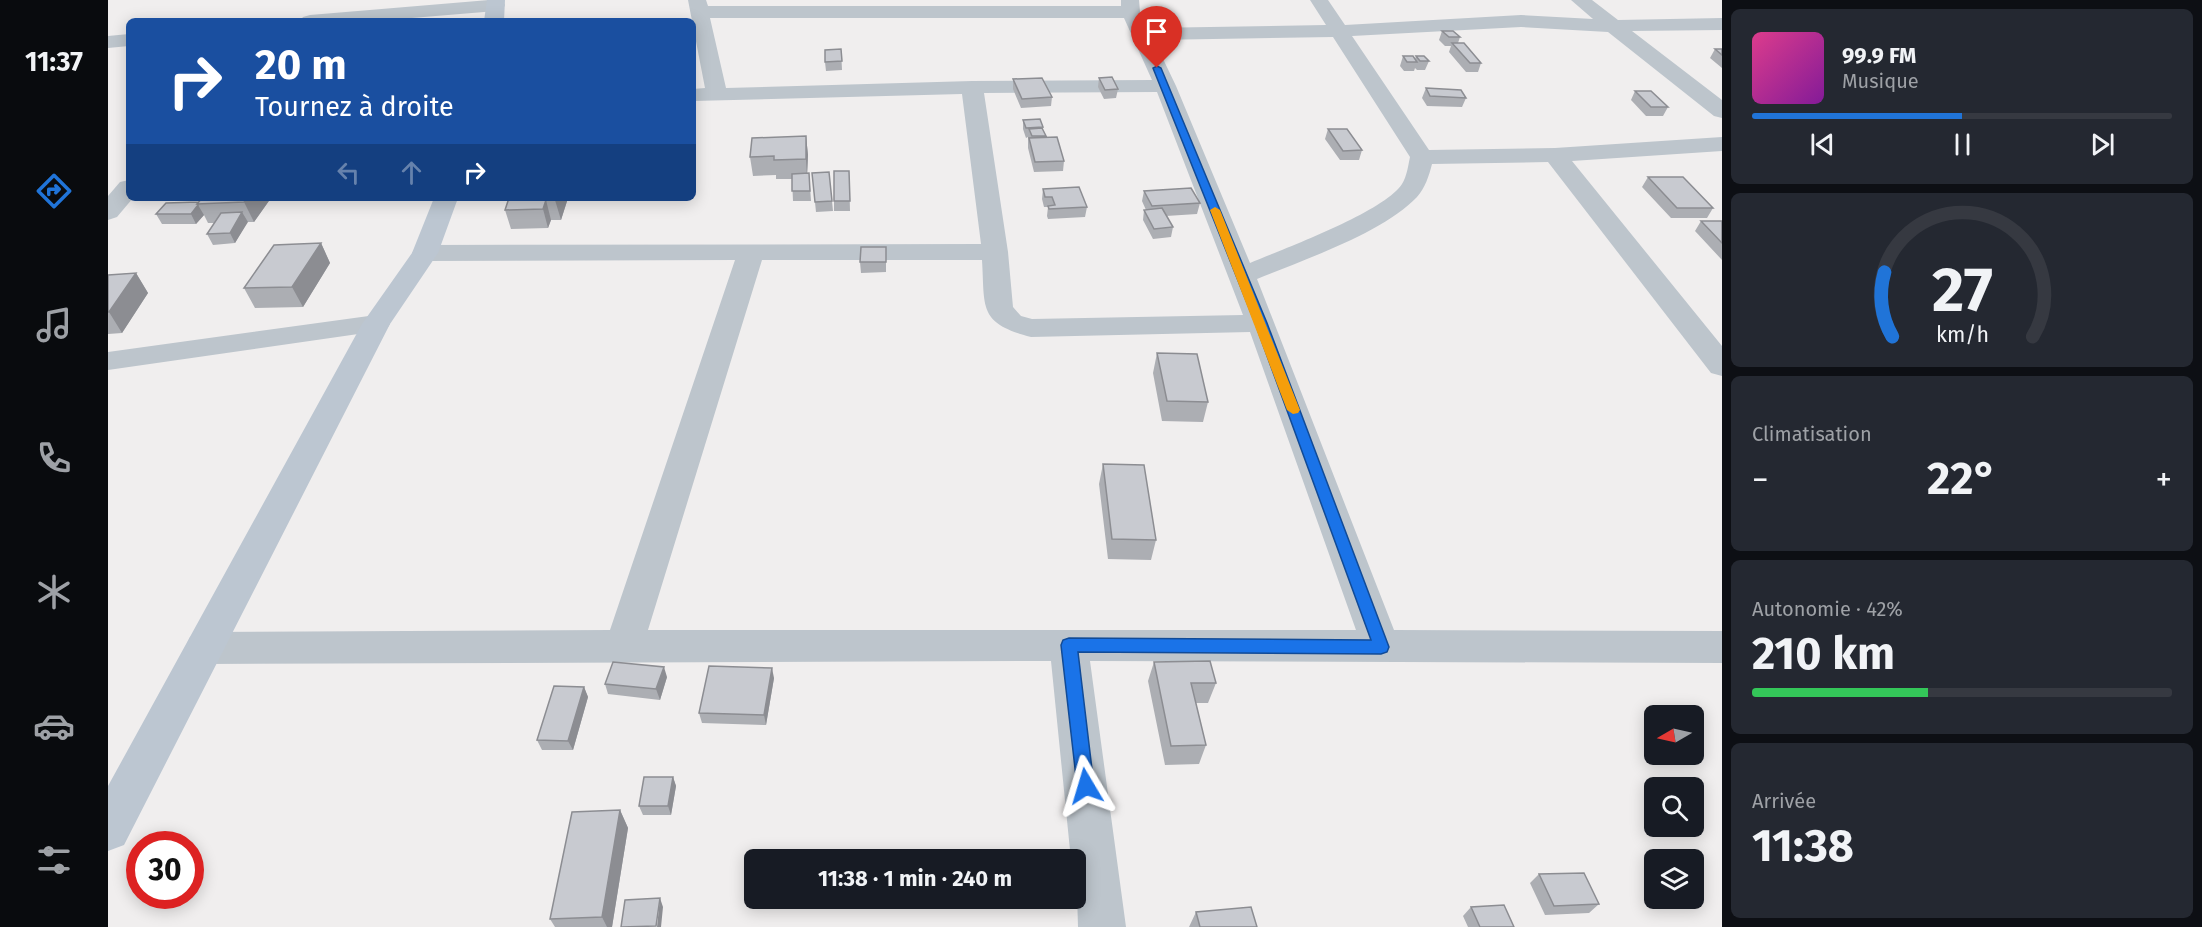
<!DOCTYPE html>
<html lang="fr">
<meta charset="utf-8">
<style>
:root{--surface:#171b24;--page:#242831;--text:#f1f3f6;--muted:#9ea1a6;--line:#363941;--accent:#2074d8}
body{margin:0;font-family:"Fira Sans",sans-serif;background:var(--page);color:var(--text);height:100vh;display:flex;flex-direction:column;font-size:22px;white-space:nowrap}
*{box-sizing:border-box;margin:0}
p{font-size:20px;color:var(--muted)}
.icon{flex:none;width:33px;height:33px;fill:none;stroke:currentColor;stroke-width:2;stroke-linecap:round;stroke-linejoin:round}
.map{position:relative;flex:1;overflow:hidden}
.sheet{display:flex;flex-direction:column;gap:9px;padding:9px;background:#0d0f14;width:480px}
.sheet>*{flex:none}
.top-card{position:absolute;left:18px;top:18px;width:570px;height:183px;border-radius:9px;box-shadow:0 3px 15px #0003;background:#1a4fa0;color:#fff;overflow:hidden}
.needle{width:39px;rotate:261deg}
.buttons{position:absolute;left:1536px;top:705px;display:grid;gap:12px}
.buttons a{display:grid;place-items:center;width:60px;height:60px;border-radius:9px;background:var(--surface);box-shadow:0 3px 15px #0003;font-size:30px}
.speed{position:absolute;left:18px;top:831px;display:flex;gap:12px;font-size:30px;font-weight:700;text-align:center}
.speed>*{display:grid;place-content:center;width:78px;height:78px;border-radius:50%;background:var(--surface);box-shadow:0 3px 15px #0003;line-height:1}
.speed .limit{border:9px solid #d22;background:#fff;color:#111}
.pin{position:absolute;display:grid;place-items:center;width:51px;height:51px;color:#fff;margin:-62px -26px;border-radius:50% 50% 50% 0;rotate:-45deg;box-shadow:0 0 6px #0007}
.pin .icon{rotate:45deg}
.me{position:absolute;width:66px;margin:-33px;rotate:353deg;stroke-linejoin:round;filter:drop-shadow(0 0 4px #0008)}
.turn{display:flex;align-items:center;gap:21px;height:126px;padding:0 30px;font-size:27px}
.turn .icon{width:78px;height:78px;stroke-width:2.5}
.turn b{display:block;font-size:42px;line-height:51px}
.lanes{display:flex;align-items:center;height:57px;padding:0 30px;background:#0003;justify-content:center;gap:30px;direction:ltr}
.lanes .off{opacity:.35}
.big{font-size:45px;font-weight:700;line-height:1.1}
.sheet .widget{flex:1;display:flex;flex-direction:column;justify-content:center;gap:9px;min-width:0;padding:0 21px;border-radius:9px;background:var(--page)}
.sheet .dial{align-items:center;gap:0}
.dial svg{height:156px;overflow:visible;fill:none;stroke:var(--line);stroke-width:7;stroke-linecap:round;text-anchor:middle}
.dial text{fill:var(--text);stroke:none}
.song{display:flex;align-items:center;gap:18px}
.cover{width:72px;height:72px;border-radius:9px;background:linear-gradient(135deg,hsl(330 70% 55%),hsl(290 70% 35%))}
.played{height:6px;border-radius:3px;background:linear-gradient(90deg,var(--accent) 50%,var(--line) 50%)}
.keys{display:flex;justify-content:space-around;direction:ltr}
.heat{display:flex;justify-content:space-between;align-items:center;font-size:33px;direction:ltr}
.charge{height:9px;border-radius:4px;background:linear-gradient(90deg,#34c759 42%,var(--line) 0)}
.trip{position:absolute;left:636px;top:849px;width:342px;height:60px;border-radius:9px;background:var(--surface);box-shadow:0 3px 15px #0003;font-weight:700;line-height:60px;text-align:center}
main{display:flex;flex:1;min-height:0}
.dock{display:flex;flex-direction:column;width:108px;justify-content:space-around;align-items:center;background:#090b0e;color:var(--muted)}
.dock .icon{width:42px;height:42px}
.dock .selected{color:var(--accent)}
.dock b{font-size:27px;color:var(--text)}
.map>svg:first-child{display:block}
.lines{fill:none;stroke-linecap:round;stroke-linejoin:round}
.street{fill:#bdc5cc;fill-rule:evenodd}
.secondary{fill:#bcc6d1;fill-rule:evenodd}
.wall{fill:#acaeb3}
.shaded-wall{fill:#8c8d92}
.building{fill:#c8cad0;stroke:#8c8d92;stroke-width:1.5}
.route{fill:#1a73e8;stroke:#114b97;stroke-width:1.5}
.slow{fill:#f59e0b}
</style>
<main>
<nav class="dock">
<b>11:37</b>
<svg class="icon selected" aria-label="directions" viewBox="0 0 24 24"><path d="M12 3l9 9-9 9-9-9zM9 14v-3h6M13 9l2 2-2 2"/></svg>
<svg class="icon" aria-label="music" viewBox="0 0 24 24"><path d="M9 18V5l10-2v13"/><circle cx="6" cy="18" r="3"/><circle cx="16" cy="16" r="3"/></svg>
<svg class="icon" aria-label="phone" viewBox="0 0 24 24"><path d="M5 4h4l2 5-3 2q2 4 5 5l2-3 5 2v4C11 20 4 13 5 4z"/></svg>
<svg class="icon" aria-label="climate" viewBox="0 0 24 24"><path d="M12 3v18M4 7l16 10M4 17L20 7"/></svg>
<svg class="icon" aria-label="car" viewBox="0 0 24 24"><path d="M5 17H2v-5l4-1 3-4h7l3 4 3 1v5h-3M9 17h6M6 11h13"/><circle cx="7" cy="17" r="2"/><circle cx="17" cy="17" r="2"/></svg>
<svg class="icon" aria-label="filters" viewBox="0 0 24 24"><path d="M4 7h16M4 17h16"/><circle cx="9" cy="7" r="2"/><circle cx="15" cy="17" r="2"/></svg>
</nav>
<div class="map">
<svg width="1614" height="927" viewBox="0 0 1614 927">
<rect width="100%" height="100%" fill="#f0eeee"/>
<g class="lines">
<path class="street" d="M381 0 395 1 397 5 395 9 388 11 268 21H192L195 17 202 15Z
M580 0H598L600 6H1013V0H1031L1032 12 1040 28 1218 25 1202 0H1220L1237 25 1413 15 1485 19 1463 0H1484L1510 20 1614 18V30L1524 31 1614 100V118L1606 116 1500 32 1413 27 1244 36 1321 150 1447 148 1614 137V151L1464 161 1614 346V376L1603 373 1440 162 1324 164C1321 176 1317 188 1309 197 1275 233 1195 260 1149 279L1286 630 1614 631V663L982 661 1018 927H970L968 860H963L943 661 96 664 82 659 77 648 82 637 96 632 502 630 627 260 317 261 308 259 304 253 308 247 317 245 873 244 854 94 585 101V89L597 88ZM602 18H1016L1044 80 864 81 618 88ZM1225 37 1302 157C1300 166 1299 176 1294 184 1276 212 1175 249 1142 263L1068 86 1046 40ZM1049 92 1135 315 924 319 913 316 905 307 900 252 876 93ZM654 260H874C877 308 870 323 923 337L1142 332 1248 630H540Z
M21 34V46L0 48V36Z
M21 180V198H25L9 217 0 220V196L12 182Z
M268 315 278 318 282 324 278 330 0 370V352Z"/>
<path class="secondary" d="M379 0H397L396 21H376Z
M326 198H350L330 253 282 324 16 845 0 851V786L254 324 304 253Z"/>
</g>
<path class="wall" d="M1334 31 1352 37 1350 43 1373 63 1370 72H1358L1341 52 1343 46H1337L1331 40Z
M733 49 734 70 718 71 717 62Z
M1607 49H1614V68L1602 58Z
M1295 56 1307 59 1308 56 1321 61 1317 70H1309L1307 68 1306 71H1296L1292 66Z
M991 78 1010 89 1008 98 996 99 990 87Z
M905 79 944 97 943 106 913 108 905 89Z
M1318 88 1358 98 1354 107 1319 106 1314 98Z
M1527 91 1560 107 1555 116H1538L1523 100Z
M915 120 935 127V130L937 138 956 161 955 171 926 172 920 148V137L918 138 915 129Z
M1220 129 1254 150 1251 160H1232L1217 139Z
M698 136 700 155 699 173H701L703 201H685L684 179H668V175L645 176 642 157Z
M741 171 742 211H726V201Z
M704 173 724 201 725 211 708 212Z
M1540 177 1605 208 1599 218H1563L1534 187Z
M935 189 979 207 977 217 940 219 939 216 940 207H936L934 199Z
M1036 191 1092 203 1089 214 1058 216 1065 227 1063 237 1045 239 1035 220 1036 210H1038L1034 201Z
M163 198 146 222H139L127 243 105 245 99 234 107 223H100L96 215 88 224H54L48 214 90 202Z
M401 198H460L453 220H443L440 228 403 229 397 210Z
M1593 221H1614V260L1587 231Z
M213 243 222 263 195 307 147 308 136 288Z
M778 247V272L753 273 752 262Z
M28 273 40 293 14 333 0 334V275Z
M1049 353 1100 402 1095 422 1054 421 1045 373Z
M995 464 1048 540 1043 560 1000 559 991 484Z
M1046 662 1108 683 1100 703H1088L1098 745 1091 764 1057 765 1040 681Z
M559 677 552 700 500 694 497 684Z
M666 678 658 725 594 723 591 713Z
M476 687 480 697 465 750H434L429 740Z
M565 777 568 786 563 815H535L531 806Z
M512 810 520 828 504 927H447L442 919Z
M1431 874 1491 904 1481 913 1437 915 1422 883Z
M1363 907 1406 927H1360L1355 916Z
M1088 912 1149 927H1081Z"/>
<path class="shaded-wall" d="M698 136 700 155 699 178 698 159Z
M140 198H163L146 222 136 202Z
M448 198H460L453 220 447 200Z
M438 200 443 220 440 228 435 209Z
M90 205 96 215 88 224 83 214Z
M134 212 140 222 127 243 122 233Z
M213 243 222 263 195 307 184 287Z
M28 273 40 293 14 333 1 312Z
M556 667 559 677 552 700 548 689Z
M664 668 666 678 658 725 656 715Z
M476 687 480 697 465 750 460 741Z
M565 777 568 786 563 815 560 806Z
M512 810 520 828 504 927H499L494 917Z
M552 898 555 907 553 927H549Z"/>
<path class="building" d="M1334 31H1345L1352 37H1341Z
M1344 43H1356L1373 63H1362Z
M733 49 734 61 717 62V50Z
M1607 49H1614V55Z
M1295 56H1305L1309 62H1299Z
M1308 56H1316L1321 61H1312Z
M1004 77 1010 89 997 90 991 78Z
M934 78 944 97 914 99 905 79Z
M1318 88 1353 90 1358 98 1322 96Z
M1527 91H1543L1560 107H1543Z
M932 119 935 127 918 128 915 120Z
M934 128 938 136H924L921 129Z
M1220 129H1239L1254 150 1235 151Z
M698 136V159L666 160V156L642 157 644 138Z
M949 137 956 161 927 162 921 138Z
M726 171H741L742 201H726Z
M721 172 724 201 707 202 704 173Z
M701 173 702 191H684V174Z
M1540 177H1575L1605 208H1569Z
M971 187 979 207 941 209 940 206 947 205 944 197H937L935 189Z
M1083 188 1092 203 1044 206 1036 191Z
M94 198H140L136 202 89 204Z
M401 198H448L447 200H438L435 209 397 210Z
M90 202 89 204 90 205 83 214H48L58 203Z
M1054 208 1065 227 1046 229 1036 210Z
M134 212 122 233 99 234 113 213Z
M1593 221H1614V243Z
M213 243 184 287 136 288 166 245Z
M753 247H778V262H752Z
M28 273 1 312H0V275Z
M1049 353 1089 354 1100 402 1059 401Z
M995 464 1036 465 1048 540 1004 539Z
M1102 661 1108 683H1083L1098 745 1063 746 1046 662Z
M505 662 556 667 548 689 497 684Z
M601 666 664 668 656 715 591 713Z
M446 686 476 687 460 741 429 740Z
M536 777H565L560 806H531Z
M512 810 494 917 442 919 464 812Z
M1476 873 1491 904 1446 906 1431 874Z
M552 898 548 926 513 927 517 900Z
M1396 905 1406 927H1372L1363 907Z
M1143 907 1149 927H1092L1088 912Z"/>
<path class="route" d="M1049 66 1053 68 1159 323 1281 647 1279 652 1273 654 970 652 986 786 984 792 978 794 971 792 969 786 953 645 955 640 961 638 1263 640 1147 323 1045 68Z"/>
<path class="slow" d="M1107 207 1112 210 1192 410 1190 413 1185 414 1179 410 1102 210Z"/>
</svg>
<div class="buttons">
<a><svg class="needle" viewBox="-14 -14 28 28"><path d="M0-13l5 13h-10z" fill="#e53935"/><path d="M0 13l5-13h-10z" fill="#9ea1a6"/></svg></a>
<a><svg class="icon" aria-label="search" viewBox="0 0 24 24"><circle cx="10" cy="10" r="6"/><path d="M15 15l6 6"/></svg></a>
<a><svg class="icon" aria-label="layers" viewBox="0 0 24 24"><path d="M12 4l9 5-9 5-9-5zM3 14l9 5 9-5"/></svg></a>
</div>
<div class="speed"><div class="limit">30</div></div>
<div class="pin" style="left:1049px;top:68px;background:#d93025"><svg class="icon" aria-label="arrive" viewBox="0 0 24 24"><path d="M6 21V4h12l-3 4 3 4H6"/></svg></div>
<svg class="me" style="left:978px;top:786px" viewBox="-20 -20 40 40"><path d="M0-17L14 15 0 8-14 15z" fill="#1a73e8" stroke="#fff" stroke-width="4"/></svg>
<div class="trip">11:38 · 1 min · 240 m</div>
<div class="top-card">
<div class="turn"><svg class="icon" aria-label="right" viewBox="0 0 24 24"><path d="M7 20v-9h11M14 6l5 5-5 5"/></svg><div><b>20 m</b>Tournez à droite</div></div>
<div class="lanes"><svg class="icon off" aria-label="left" viewBox="0 0 24 24"><path d="M17 20v-9H6M10 6l-5 5 5 5"/></svg><svg class="icon off" aria-label="ahead" viewBox="0 0 24 24"><path d="M12 20V5M6 11l6-6 6 6"/></svg><svg class="icon" aria-label="right" viewBox="0 0 24 24"><path d="M7 20v-9h11M14 6l5 5-5 5"/></svg></div>
</div>
</div>
<section class="sheet">
<div class="widget">
<div class="song"><i class="cover"></i><div><b>99.9 FM</b><p>Musique</p></div></div>
<div class="played"></div>
<div class="keys"><svg class="icon" aria-label="previous" viewBox="0 0 24 24"><path d="M18 5L8 12l10 7zM5 5v14"/></svg><svg class="icon" aria-label="pause" viewBox="0 0 24 24"><path d="M8 5v14M16 5v14"/></svg><svg class="icon" aria-label="next" viewBox="0 0 24 24"><path d="M6 5l10 7-10 7zM19 5v14"/></svg></div>
</div>
<div class="widget dial"><svg viewBox="0 0 100 80">
<path d="M14 69A42 42 0 1 1 86 69"/>
<path d="M14 69A42 42 0 0 1 10 36" stroke="#2074d8"/>
<text x="50" y="56" font-size="32" font-weight="700">27</text>
<text x="50" y="72" font-size="11">km/h</text>
</svg></div>
<div class="widget"><p>Climatisation</p>
<div class="heat"><a>−</a><b class="big">22°</b><a>+</a></div>
</div>
<div class="widget"><p>Autonomie · 42%</p><b class="big">210 km</b><div class="charge"></div></div>
<div class="widget"><p>Arrivée</p><b class="big">11:38</b></div>
</section>
</main>
